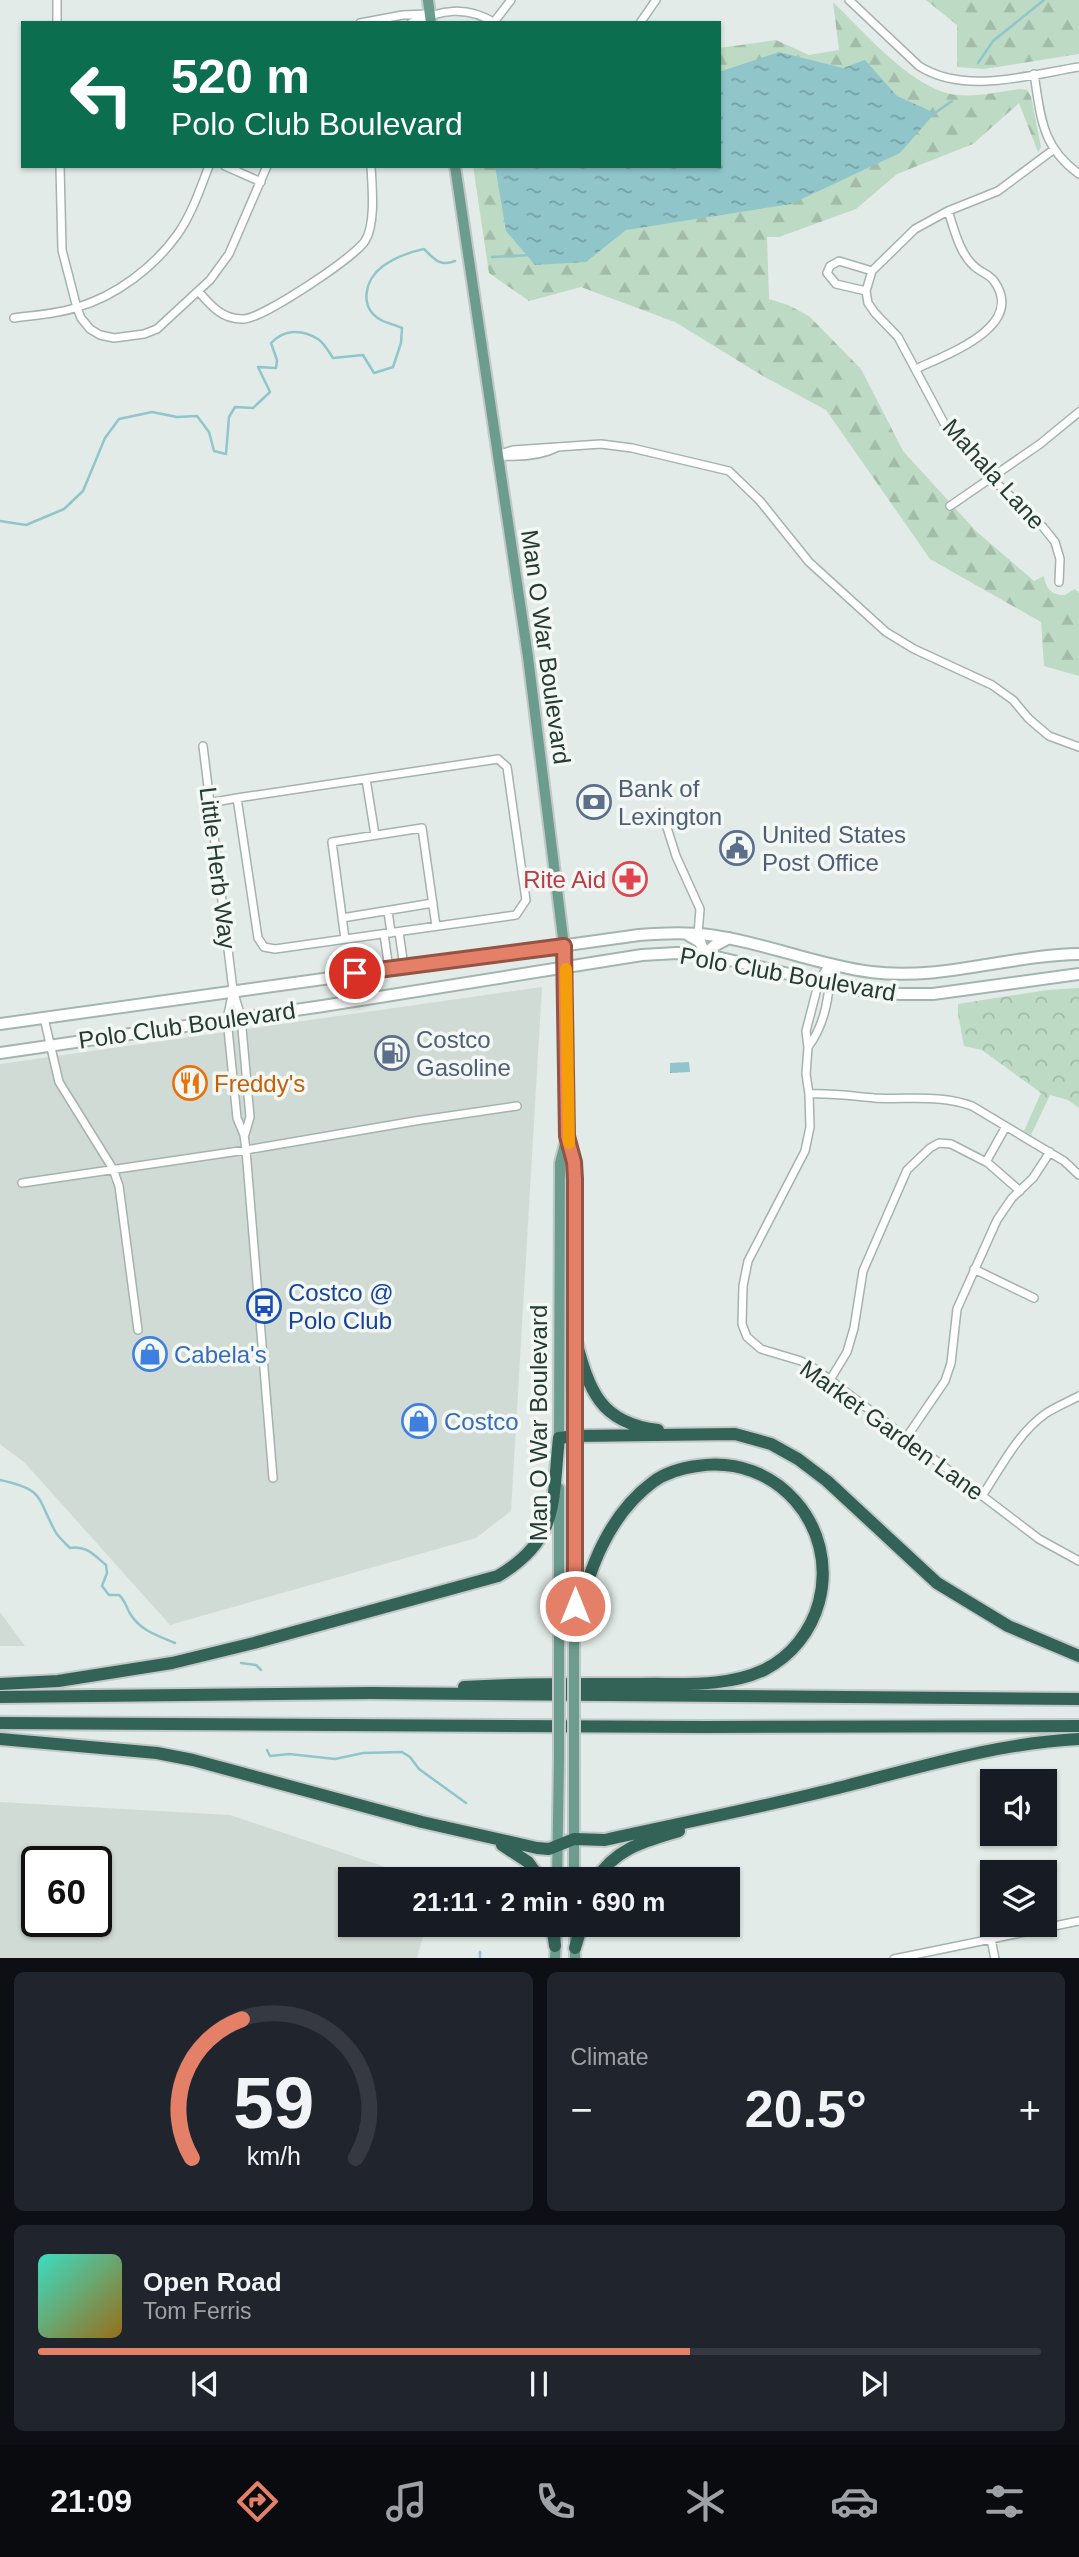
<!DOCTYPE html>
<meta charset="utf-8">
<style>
:root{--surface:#171b24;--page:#20242c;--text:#f1f3f6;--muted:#9ea1a6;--line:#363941;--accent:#e47f68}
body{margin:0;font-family:Arial,sans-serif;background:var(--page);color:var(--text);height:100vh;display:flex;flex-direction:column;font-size:26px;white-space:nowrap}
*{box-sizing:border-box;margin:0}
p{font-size:23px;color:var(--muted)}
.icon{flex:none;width:38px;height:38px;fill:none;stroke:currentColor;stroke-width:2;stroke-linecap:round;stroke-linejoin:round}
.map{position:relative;height:1958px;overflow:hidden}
.panel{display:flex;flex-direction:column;gap:14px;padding:14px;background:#0d0f14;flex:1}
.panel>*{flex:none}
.hud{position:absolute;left:21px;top:21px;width:700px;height:147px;border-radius:0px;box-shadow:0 2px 5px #0004;background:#0b6e4f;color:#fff;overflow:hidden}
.tools{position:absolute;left:980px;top:1769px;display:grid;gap:14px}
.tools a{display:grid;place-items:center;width:77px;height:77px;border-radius:0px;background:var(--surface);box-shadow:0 2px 5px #0004;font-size:35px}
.speed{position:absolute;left:21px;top:1846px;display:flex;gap:14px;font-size:35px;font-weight:700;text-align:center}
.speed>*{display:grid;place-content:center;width:91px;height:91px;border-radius:50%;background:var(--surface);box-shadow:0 2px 5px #0004;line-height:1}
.speed .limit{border:4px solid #111;border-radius:10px;background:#fff;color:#111}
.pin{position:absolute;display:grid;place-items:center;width:60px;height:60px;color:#fff;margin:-30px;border:4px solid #fff;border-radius:50%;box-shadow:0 2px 7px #0007}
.me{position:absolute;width:77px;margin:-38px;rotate:0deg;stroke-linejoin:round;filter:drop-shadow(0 0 5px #0008)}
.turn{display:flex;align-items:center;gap:24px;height:147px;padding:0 35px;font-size:32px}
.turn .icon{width:91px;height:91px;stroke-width:2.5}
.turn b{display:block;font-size:49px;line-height:60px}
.big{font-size:52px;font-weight:600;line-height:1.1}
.panel .card{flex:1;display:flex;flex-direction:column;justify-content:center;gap:10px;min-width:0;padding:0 24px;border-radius:10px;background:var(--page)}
.panel .dial{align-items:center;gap:0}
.dial svg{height:182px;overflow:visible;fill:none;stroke:var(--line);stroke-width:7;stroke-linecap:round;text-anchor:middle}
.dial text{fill:var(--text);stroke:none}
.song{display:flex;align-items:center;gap:21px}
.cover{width:84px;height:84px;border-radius:10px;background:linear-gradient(135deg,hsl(170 70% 55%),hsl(40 70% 35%))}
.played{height:7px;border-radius:4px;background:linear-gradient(90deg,var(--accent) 65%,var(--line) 65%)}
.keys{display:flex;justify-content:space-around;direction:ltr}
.heat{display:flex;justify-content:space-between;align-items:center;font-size:38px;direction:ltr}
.panel .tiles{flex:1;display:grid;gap:14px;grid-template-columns:1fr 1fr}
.card:last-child{grid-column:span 2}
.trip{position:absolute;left:338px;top:1867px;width:402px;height:70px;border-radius:0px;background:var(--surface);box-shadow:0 2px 5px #0004;font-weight:600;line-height:70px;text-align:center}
.tab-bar{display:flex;height:112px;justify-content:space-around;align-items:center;background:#090b0e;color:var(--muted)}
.tab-bar .icon{width:49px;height:49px}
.tab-bar .selected{color:var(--accent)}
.tab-bar b{font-size:32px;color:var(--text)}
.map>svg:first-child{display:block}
.built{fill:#d1dbd6;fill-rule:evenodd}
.forest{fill:url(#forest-firs)}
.park{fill:url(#park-crowns)}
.water{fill:url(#water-ripples)}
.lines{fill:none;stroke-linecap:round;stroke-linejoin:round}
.stream{stroke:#90c5ca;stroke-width:2.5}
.street-casing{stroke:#a5b2ad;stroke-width:10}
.secondary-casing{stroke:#a2b5ae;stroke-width:14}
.primary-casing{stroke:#c2c8c6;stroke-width:14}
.highway-casing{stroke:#c2c8c6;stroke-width:16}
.street{stroke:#fff;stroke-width:7}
.secondary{stroke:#fff;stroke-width:10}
.primary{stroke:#6b9c8d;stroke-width:10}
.highway{stroke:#336357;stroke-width:12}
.primary-bridge-casing{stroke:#c2c8c6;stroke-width:14;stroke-linecap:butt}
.primary-bridge{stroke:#6b9c8d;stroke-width:10}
.route-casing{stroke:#945344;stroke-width:18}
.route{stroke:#e47f68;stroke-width:12}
.slow{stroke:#f59e0b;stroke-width:12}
.labels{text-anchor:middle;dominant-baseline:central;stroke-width:7;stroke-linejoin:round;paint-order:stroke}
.street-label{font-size:24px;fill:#243a33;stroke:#f3f8f5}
.service-label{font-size:24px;fill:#4e5e75;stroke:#f3f8f5;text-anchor:start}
.health-label{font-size:24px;fill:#be3a42;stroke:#f3f8f5;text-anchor:end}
.food-label{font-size:24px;fill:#c56008;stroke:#f3f8f5;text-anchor:start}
.transit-label{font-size:24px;fill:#164399;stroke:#f3f8f5;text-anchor:start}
.shop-label{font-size:24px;fill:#366cbe;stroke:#f3f8f5;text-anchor:start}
</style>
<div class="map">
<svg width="1079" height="1959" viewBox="0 0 1079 1959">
<defs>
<pattern id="forest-firs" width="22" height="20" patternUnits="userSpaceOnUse" patternTransform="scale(1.75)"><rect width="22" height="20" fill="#bddac4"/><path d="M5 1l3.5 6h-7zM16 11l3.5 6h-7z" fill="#a2bca9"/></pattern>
<pattern id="park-crowns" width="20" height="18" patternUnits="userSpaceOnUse" patternTransform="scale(1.75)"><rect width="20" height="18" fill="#bddac4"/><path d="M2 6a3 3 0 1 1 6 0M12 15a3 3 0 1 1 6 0" fill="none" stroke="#a2bca9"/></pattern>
<pattern id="water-ripples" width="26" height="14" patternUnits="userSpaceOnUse" patternTransform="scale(1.75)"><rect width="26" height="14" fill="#90c5ca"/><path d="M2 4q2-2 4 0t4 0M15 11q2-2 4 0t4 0" fill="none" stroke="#75a1a5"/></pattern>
</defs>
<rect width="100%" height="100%" fill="#e2ebe7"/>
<path class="built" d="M542 987 511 1511 476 1538 170 1625 25 1463 0 1444V1064Z
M0 1612 25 1646H0Z
M0 1802 230 1815 421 1879 350 1880V1925H426L417 1958H0ZM96 1862V1922H37V1862Z"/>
<path class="forest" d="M926 0H1079V54L984 69 957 67V25Z
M833 2C864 32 912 89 956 95 977 97 999 92 1020 89L1027 90 1031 97 1041 147 1038 152 1019 103 973 144 897 174 856 209 779 237H767L769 299 788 305 809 316 861 369 903 451 976 531 1034 581 1044 576C1045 589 1053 596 1065 595L1075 589 1079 593V676L1044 666 1041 622 930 559 826 410 763 376 675 322 581 287 529 301 489 273 473 166H719V48L776 40 809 55 839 50Z"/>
<path class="park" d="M1079 988V1108L1068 1100 1050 1095 1031 1135 1024 1131 1041 1093 982 1050 964 1046 958 1014V1004L1047 990Z"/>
<path class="water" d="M779 52 843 68 865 60 897 96 935 113 900 153 791 204 626 230 586 262 535 265 506 231 495 166H719V72Z
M689 1062 690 1072 670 1073V1063Z"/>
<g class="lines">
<path class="stream" d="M978 63 993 41 1044 0
M935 113 952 101
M492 257 529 255
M0 521 26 525 64 509 83 491 105 438 119 419 152 412 177 417 197 416 209 432 214 451 226 454 229 417 235 407 253 408 270 392 258 367 276 368 277 360 271 343C284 329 302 329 318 339 324 343 329 352 333 358L363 355 374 373 393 367 401 343 402 328C395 325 387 323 381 320 358 307 365 279 383 266 396 257 409 252 424 249 434 259 440 267 455 261
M0 1480C45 1490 36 1496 55 1531 58 1537 65 1543 70 1548 86 1545 94 1555 106 1565L107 1573 102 1586 109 1595H119C126 1601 126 1608 131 1615 141 1631 159 1636 175 1643
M241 1663 256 1665 261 1670
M267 1750 270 1756 289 1754 335 1759 363 1753 402 1752 410 1757 419 1769 466 1803
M480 1952V1959"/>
<g class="street-casing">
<path id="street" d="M57 0V23
M849 0 919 66C964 95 1029 75 1079 67
M494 22 511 0
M360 23 403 15 426 14
M411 23C441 10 466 5 495 23
M640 23 656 0
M1034 74C1041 117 1041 146 1079 174
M1053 150 998 191 948 211 915 229 872 271 866 291 868 303 875 313 898 337 944 423 990 477 1043 527 1055 542 1060 559 1059 582
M60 166 62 250 77 308 81 318 90 329 100 335 114 338 144 334 157 329 210 280 229 254 267 166
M225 166 261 182
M866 291 836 284 827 273 830 266 839 261 872 271
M199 292C211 306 223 320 244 319 263 318 354 258 365 241 376 224 372 186 371 166
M14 318C36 315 58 314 78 307 116 296 154 267 177 235 192 214 200 189 209 166
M916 369C945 355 1027 327 994 281 988 273 979 272 973 265 959 252 954 228 948 211
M497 455 513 450 601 444 632 448 729 471 760 501 809 562 886 632 914 649 992 685 1013 700 1029 719 1049 736 1079 747
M502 456C520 457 541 456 558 447
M950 506 1040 444 1079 412
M203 746 233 990 241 1017 250 1117 245 1134
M498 759 507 767 526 900 516 915 275 949 264 947 258 938 237 798Z
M366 779 375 835
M209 803 237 798
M662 812 676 856 700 909 698 934
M388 911 391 933
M342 918 433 903
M399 932 404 967
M384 934 389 969
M345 939 332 842 422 828 436 926
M829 964 819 981 806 1031 808 1047 806 1074 809 1094 810 1127 805 1151 748 1261 743 1286 742 1324 747 1337 761 1349 801 1361 817 1370 1039 1539 1079 1561
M233 991 227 1019 237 1118 244 1135 246 1150 273 1478
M44 1018 59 1082 113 1169 119 1186 138 1330
M808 1047C825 1025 831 992 829 966
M809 1094C831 1093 852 1096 874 1098 907 1100 940 1094 972 1106L1064 1161 1079 1175
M986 1162 1005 1128
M22 1183 246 1150 415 1121 517 1106
M974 1269 1034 1298
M830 1380 847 1352 854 1328 863 1271 907 1170 930 1148 939 1143 951 1144 988 1163 1020 1191
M906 1438 945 1381 951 1363 957 1309 997 1220 1012 1198 1033 1178 1050 1152
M982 1496C1000 1469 1018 1433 1045 1414 1055 1407 1068 1402 1079 1396
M991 1939 995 1959
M894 1959 1079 1921"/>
</g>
<g class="secondary-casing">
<path id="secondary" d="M688 935 700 942 705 954 714 946 729 938
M0 1024 639 935C663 933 686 932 709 935 764 942 816 965 871 972 942 981 1009 955 1079 954
M0 1053 323 1006 642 955 677 953 708 955 835 985 868 992 901 994H933L1079 974"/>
</g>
<g class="primary-casing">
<path id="primary" d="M428 0 431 23
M455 166 528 657 564 946 567 1136 560 1163 559 1444
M567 1139 574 1162 575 1179 574 1664
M559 1664V1488
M557 1880 559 1759
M574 1880V1759
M575 1925V1959
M555 1959 556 1938"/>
</g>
<g class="highway-casing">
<path id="highway" d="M575 1338C589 1388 598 1423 658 1430
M0 1684 58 1681 172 1663 254 1643 498 1576C560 1539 552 1502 559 1438L575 1436 735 1434 771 1444 798 1459 827 1481 937 1583 1008 1626 1079 1656
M464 1687C522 1683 581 1684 639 1684 680 1683 726 1688 764 1670 792 1656 811 1631 819 1602 839 1526 776 1453 697 1466 682 1468 665 1473 653 1482 607 1516 589 1571 575 1623
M0 1697 371 1693 1079 1699
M0 1723 704 1727 1079 1726
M0 1739 157 1753 193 1760 422 1822 537 1848 549 1849 574 1839 605 1840C681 1823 758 1808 834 1789 914 1769 996 1743 1079 1739
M502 1845 528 1862 541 1880
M596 1880C615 1848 646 1841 679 1831
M552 1925 555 1946
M575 1948 582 1925"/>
</g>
<use href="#street" class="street"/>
<use href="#secondary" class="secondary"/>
<use href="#primary" class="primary"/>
<use href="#highway" class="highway"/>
<g class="primary-bridge-casing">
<path id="primary-bridge" d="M559 1664V1759
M574 1664V1759"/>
</g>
<use href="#primary-bridge" class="primary-bridge"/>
</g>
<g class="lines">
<g class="route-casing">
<path id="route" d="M355 973 564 946 567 1136 574 1162 575 1179V1606"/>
</g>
<use href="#route" class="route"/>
<path class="slow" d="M566 969 569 1143"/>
</g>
<defs>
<g id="bank-ring" transform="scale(1.75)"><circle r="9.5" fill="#f3f8f5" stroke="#5c6f8a" stroke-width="1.5"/><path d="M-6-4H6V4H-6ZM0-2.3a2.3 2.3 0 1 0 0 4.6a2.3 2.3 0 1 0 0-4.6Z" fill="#5c6f8a"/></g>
<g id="civic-ring" transform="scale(1.75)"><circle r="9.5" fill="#f3f8f5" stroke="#5c6f8a" stroke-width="1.5"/><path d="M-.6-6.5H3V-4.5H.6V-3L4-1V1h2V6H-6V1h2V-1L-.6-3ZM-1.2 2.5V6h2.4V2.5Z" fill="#5c6f8a"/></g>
<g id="pharmacy-ring" transform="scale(1.75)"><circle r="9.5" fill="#f3f8f5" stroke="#e0444e" stroke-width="1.5"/><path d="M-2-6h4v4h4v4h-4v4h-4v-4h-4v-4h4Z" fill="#e0444e"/></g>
<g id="fuel-ring" transform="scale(1.75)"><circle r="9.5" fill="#f3f8f5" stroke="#5c6f8a" stroke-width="1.5"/><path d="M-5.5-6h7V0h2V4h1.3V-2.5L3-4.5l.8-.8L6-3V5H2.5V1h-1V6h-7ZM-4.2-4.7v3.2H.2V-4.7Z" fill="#5c6f8a"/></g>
<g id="restaurant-ring" transform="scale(1.75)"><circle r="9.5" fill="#f3f8f5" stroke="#e8710a" stroke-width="1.5"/><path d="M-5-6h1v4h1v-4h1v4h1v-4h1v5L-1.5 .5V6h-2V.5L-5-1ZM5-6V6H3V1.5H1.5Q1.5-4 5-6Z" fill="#e8710a"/></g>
<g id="bus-ring" transform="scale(1.75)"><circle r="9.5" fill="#f3f8f5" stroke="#1a4fb4" stroke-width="1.5"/><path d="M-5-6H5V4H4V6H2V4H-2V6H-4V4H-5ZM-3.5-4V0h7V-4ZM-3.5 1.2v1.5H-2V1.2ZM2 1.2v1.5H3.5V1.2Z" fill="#1a4fb4"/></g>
<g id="shop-ring" transform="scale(1.75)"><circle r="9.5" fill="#f3f8f5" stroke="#3f7fe0" stroke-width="1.5"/><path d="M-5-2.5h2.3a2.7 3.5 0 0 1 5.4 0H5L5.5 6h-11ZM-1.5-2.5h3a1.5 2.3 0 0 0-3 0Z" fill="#3f7fe0"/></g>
</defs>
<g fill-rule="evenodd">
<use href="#bank-ring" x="594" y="802"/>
<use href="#civic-ring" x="737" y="848"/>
<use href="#pharmacy-ring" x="630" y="879"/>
<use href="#fuel-ring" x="392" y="1053"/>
<use href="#restaurant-ring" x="190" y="1083"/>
<use href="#bus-ring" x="264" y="1306"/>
<use href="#shop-ring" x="150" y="1354"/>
<use href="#shop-ring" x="419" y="1421"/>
</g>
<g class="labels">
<g class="street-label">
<text transform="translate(994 474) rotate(48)">Mahala Lane</text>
<text transform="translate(546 647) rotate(82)">Man O War Boulevard</text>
<text transform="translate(218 868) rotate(83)">Little Herb Way</text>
<text transform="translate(788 974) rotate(10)">Polo Club Boulevard</text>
<text transform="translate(187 1025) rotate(-8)">Polo Club Boulevard</text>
<text transform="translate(538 1423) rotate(-90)">Man O War Boulevard</text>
<text transform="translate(892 1430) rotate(36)">Market Garden Lane</text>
</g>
<g class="service-label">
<text x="618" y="788">Bank of<tspan x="618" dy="28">Lexington</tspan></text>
<text x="762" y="834">United States<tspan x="762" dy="28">Post Office</tspan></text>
<text x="416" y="1039">Costco<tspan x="416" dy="28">Gasoline</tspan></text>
</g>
<g class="health-label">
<text x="606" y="879">Rite Aid</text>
</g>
<g class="food-label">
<text x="214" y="1083">Freddy's</text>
</g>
<g class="transit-label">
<text x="288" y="1292">Costco @<tspan x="288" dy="28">Polo Club</tspan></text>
</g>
<g class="shop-label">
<text x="174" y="1354">Cabela's</text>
<text x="444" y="1421">Costco</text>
</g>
</g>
</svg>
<div class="tools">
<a><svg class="icon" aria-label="sound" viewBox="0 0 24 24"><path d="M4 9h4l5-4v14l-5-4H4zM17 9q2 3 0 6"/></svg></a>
<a><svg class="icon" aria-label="layers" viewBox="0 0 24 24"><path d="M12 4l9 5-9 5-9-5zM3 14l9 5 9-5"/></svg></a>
</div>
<div class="speed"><div class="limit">60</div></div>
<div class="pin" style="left:355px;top:973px;background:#d93025"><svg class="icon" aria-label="arrive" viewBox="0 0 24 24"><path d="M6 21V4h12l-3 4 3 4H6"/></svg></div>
<svg class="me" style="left:575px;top:1606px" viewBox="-20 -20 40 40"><circle r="17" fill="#e47f68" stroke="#fff" stroke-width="3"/><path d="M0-11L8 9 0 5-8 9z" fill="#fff"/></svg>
<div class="trip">21:11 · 2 min · 690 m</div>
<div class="hud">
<div class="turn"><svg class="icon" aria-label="left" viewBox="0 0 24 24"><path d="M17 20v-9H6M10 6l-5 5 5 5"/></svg><div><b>520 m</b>Polo Club Boulevard</div></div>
</div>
</div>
<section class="panel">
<div class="tiles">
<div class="card dial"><svg viewBox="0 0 100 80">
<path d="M14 69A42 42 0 1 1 86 69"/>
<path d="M14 69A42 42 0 0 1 36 8" stroke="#e47f68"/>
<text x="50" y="56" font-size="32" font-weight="700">59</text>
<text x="50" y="72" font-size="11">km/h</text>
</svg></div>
<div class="card"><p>Climate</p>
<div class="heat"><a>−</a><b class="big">20.5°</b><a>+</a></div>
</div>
<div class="card">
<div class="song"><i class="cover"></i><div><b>Open Road</b><p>Tom Ferris</p></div></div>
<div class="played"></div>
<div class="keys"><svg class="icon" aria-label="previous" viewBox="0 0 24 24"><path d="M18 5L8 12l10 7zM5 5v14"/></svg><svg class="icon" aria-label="pause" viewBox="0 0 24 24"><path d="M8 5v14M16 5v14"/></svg><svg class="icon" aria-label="next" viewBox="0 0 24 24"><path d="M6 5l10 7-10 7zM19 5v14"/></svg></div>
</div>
</div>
</section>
<nav class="tab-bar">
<b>21:09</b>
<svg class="icon selected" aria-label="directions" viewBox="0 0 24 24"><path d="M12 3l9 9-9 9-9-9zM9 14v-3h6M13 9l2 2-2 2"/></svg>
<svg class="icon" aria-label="music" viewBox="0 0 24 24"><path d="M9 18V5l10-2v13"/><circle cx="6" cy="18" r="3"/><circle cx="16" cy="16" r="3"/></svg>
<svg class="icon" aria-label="phone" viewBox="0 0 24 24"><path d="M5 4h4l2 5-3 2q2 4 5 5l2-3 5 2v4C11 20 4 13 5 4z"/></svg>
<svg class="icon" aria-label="climate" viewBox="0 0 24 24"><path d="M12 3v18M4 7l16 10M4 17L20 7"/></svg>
<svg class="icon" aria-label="car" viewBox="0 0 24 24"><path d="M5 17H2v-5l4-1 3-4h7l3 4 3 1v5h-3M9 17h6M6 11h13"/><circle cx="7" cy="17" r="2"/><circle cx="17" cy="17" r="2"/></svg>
<svg class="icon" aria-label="filters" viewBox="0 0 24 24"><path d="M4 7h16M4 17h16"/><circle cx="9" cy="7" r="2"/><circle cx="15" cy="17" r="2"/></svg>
</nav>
